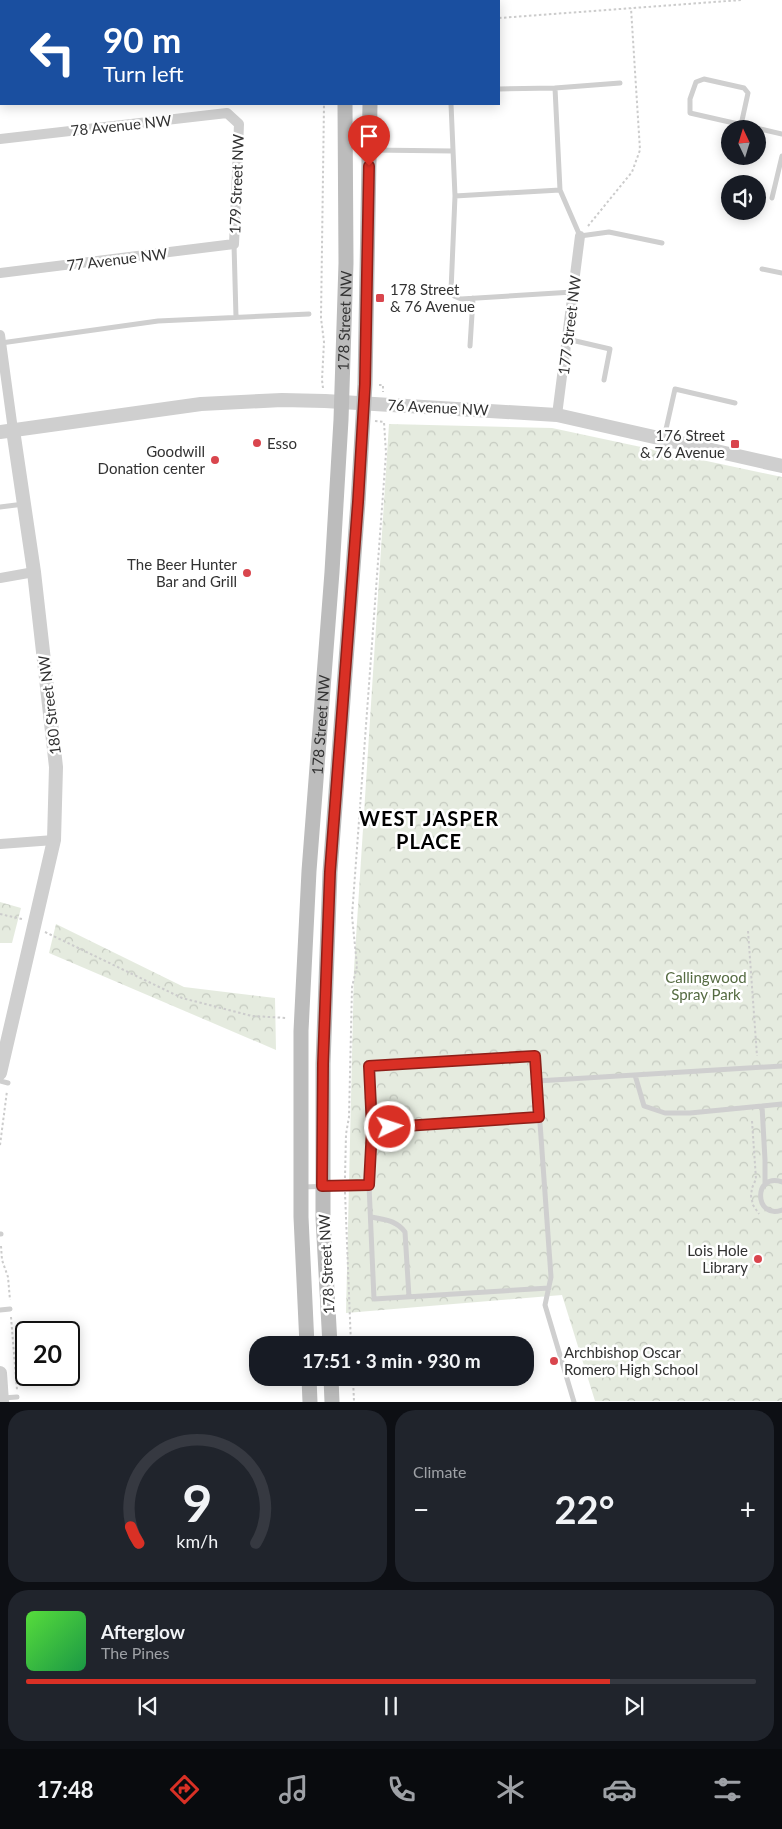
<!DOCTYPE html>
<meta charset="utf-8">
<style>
:root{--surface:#171b24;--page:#20242c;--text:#f1f3f6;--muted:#9ea1a6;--line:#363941;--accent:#d93025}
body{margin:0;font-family:Lato,sans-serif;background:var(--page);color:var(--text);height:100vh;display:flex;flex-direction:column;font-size:19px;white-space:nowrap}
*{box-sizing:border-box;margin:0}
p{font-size:16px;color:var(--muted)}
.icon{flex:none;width:28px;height:28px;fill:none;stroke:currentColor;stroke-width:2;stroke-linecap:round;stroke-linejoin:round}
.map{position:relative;height:1402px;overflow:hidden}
.drawer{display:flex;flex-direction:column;gap:8px;padding:8px;background:#0d0f14;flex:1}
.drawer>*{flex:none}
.hud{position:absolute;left:0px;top:0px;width:500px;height:105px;box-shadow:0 2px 12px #0003;background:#1a4fa0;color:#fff;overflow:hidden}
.needle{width:32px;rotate:356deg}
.fabs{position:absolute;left:721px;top:120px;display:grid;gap:10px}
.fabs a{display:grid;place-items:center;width:45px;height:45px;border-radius:50%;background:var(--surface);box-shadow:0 2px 12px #0003;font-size:25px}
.speed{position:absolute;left:15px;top:1321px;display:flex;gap:10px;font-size:25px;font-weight:700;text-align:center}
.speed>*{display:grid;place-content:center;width:65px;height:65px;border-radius:50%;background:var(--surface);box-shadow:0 2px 12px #0003;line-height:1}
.speed .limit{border:2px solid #111;border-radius:8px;background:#fff;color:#111}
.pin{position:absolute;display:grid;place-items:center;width:42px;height:42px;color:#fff;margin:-51px -21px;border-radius:50% 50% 50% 0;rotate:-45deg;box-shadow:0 0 5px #0007}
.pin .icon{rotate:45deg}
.me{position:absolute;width:55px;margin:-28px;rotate:86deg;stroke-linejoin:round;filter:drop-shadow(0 0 4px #0008)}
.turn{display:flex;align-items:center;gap:18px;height:105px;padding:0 20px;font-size:22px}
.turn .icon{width:65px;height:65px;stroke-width:2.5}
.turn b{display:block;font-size:35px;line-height:42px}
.big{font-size:38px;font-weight:700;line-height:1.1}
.drawer .card{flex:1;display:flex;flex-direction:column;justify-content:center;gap:8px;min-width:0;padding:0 18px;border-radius:20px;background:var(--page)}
.drawer .dial{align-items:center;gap:0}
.dial svg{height:130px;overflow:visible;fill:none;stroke:var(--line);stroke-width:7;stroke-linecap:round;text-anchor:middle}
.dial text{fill:var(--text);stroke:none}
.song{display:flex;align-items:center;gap:15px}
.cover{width:60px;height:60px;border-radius:8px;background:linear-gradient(135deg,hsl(110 70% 55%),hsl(140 70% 35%))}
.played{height:5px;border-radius:2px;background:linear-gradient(90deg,var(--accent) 80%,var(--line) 80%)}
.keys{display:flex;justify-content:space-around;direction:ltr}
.heat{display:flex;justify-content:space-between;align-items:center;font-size:28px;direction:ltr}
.drawer .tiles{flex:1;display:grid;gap:8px;grid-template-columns:1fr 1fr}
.card:last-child{grid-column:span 2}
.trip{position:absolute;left:249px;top:1336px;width:285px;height:50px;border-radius:20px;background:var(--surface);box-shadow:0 2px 12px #0003;font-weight:700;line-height:50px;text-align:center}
.menu{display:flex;height:80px;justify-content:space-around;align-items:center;background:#090b0e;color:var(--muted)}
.menu .icon{width:35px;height:35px}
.menu .selected{color:var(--accent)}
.menu b{font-size:22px;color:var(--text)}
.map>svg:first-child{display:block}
.forest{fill:url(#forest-crowns)}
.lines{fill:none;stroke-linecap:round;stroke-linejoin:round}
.path{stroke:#ccc;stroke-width:2;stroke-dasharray:2.5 2.5;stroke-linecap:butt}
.service{stroke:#cfcfcf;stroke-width:5}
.minor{stroke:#cfcfcf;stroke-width:10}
.tertiary{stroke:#cfcfcf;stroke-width:14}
.secondary{stroke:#bcbcbc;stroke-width:15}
.motorway{stroke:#999;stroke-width:19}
.route-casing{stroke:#8d1f18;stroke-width:12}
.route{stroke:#d93025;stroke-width:9}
.poi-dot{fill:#d9454d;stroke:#fff;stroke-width:2}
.labels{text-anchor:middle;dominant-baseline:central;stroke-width:5;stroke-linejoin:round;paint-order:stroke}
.street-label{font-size:15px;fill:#323232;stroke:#fff}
.poi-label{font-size:15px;fill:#323232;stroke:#fff;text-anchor:end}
.park-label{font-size:15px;fill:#556b42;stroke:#fff}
.district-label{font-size:20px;font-weight:bold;letter-spacing:1px;fill:#000;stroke:#fff}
</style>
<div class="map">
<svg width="782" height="1402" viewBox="0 0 782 1402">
<defs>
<pattern id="forest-crowns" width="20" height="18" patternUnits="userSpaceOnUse" patternTransform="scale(1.25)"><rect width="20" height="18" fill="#e5ebdf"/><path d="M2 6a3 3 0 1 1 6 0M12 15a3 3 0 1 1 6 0" fill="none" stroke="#c5cac0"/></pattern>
</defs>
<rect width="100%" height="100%" fill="#fff"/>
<path class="forest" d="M389 424 552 428 782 477V1401H595L562 1295 346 1313 354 969Z
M0 902 21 908 12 943H0Z
M56 924 184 987 275 998 276 1050 49 953Z"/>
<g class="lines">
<path class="path" d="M499 18 741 0
M588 226 632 172 640 150 631 8
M379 385H383V392
M323 388 322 380 324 342 321 318 324 104
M0 914 22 919
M748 931 757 1056
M45 932 182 998 252 1016 287 1018
M752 1121 756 1179 752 1188 751 1196 753 1205 759 1214
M0 1145 7 1091
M345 1178 346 1134 349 1117 352 987 357 966 352 916 386 453 384 422 375 421
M345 1192 351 1345
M1 1246 2 1260 8 1277 10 1300
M11 1317 17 1390
M353 1378 354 1402"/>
<path class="service" d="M620 83 555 88 560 190 580 236 609 232 662 243
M499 89 555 88
M451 104 455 196 451 291 454 296 461 299 573 292
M741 125 748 93 744 88 704 79 696 82 690 99V113L782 134
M371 150 453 151
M455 196 560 190
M772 198 782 156
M234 244 236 317
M762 269 782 273
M567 339 610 349 604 380
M1 343 158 321 309 314
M470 346 473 298
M664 438 675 389 735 403
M0 507 24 504
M635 1075 644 1106 665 1113H690L762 1106
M0 1081 8 1083
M372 1128 539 1117
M782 1182C753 1172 754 1220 782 1210
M765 1184V1160L762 1106 782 1104
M369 1185 374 1299 549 1288
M302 1187 369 1185 372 1128 369 1066 535 1056 537 1081
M371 1217C385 1220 396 1220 405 1232L409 1297
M0 1234H1
M0 1310 10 1309
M2 1398 17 1397
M574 1402 545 1305 551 1277 537 1081 782 1066"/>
<path class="minor" d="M0 139 227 113 239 124 234 244 0 273
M0 335 13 430
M557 415 580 236
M0 578 34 572
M0 844 54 840"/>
<path class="tertiary" d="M0 432 201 404 282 400 325 401 557 415 782 466
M0 1073 54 840 56 767 34 572 13 430
M0 1373 2 1402"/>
<g class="secondary">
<path d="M344 0V1"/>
<path d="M371 0V1"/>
<path id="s1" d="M307 1345 301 1217V1031L309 871 332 572 341 420 346 263 345 104"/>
<path d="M330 1345 323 1218V1064L330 872 358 502 365 384 370 104"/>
<path d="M309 1378 310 1402"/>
<path d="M331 1378 332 1402"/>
</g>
<path class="motorway" d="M325 0 328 1
M390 1 391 0"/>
</g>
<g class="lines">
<g class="route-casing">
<path id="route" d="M369 166 365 384 358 502 330 872 323 1064 322 1186 369 1185 372 1128 369 1066 535 1056 539 1117 390 1127"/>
</g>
<use href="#route" class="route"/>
</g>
<g class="poi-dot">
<rect x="375" y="293" width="10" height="10" rx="2.5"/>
<circle cx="257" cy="443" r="5"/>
<rect x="730" y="439" width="10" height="10" rx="2.5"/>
<circle cx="215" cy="460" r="5"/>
<circle cx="247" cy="573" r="5"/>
<circle cx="758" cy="1259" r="5"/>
<circle cx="554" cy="1361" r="5"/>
</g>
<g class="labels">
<g class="street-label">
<text transform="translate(121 125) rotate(-6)">78 Avenue NW</text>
<text transform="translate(236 184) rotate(-88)">179 Street NW</text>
<text transform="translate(117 259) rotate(-7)">77 Avenue NW</text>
<text stroke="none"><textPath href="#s1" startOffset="1026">178 Street NW</textPath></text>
<text transform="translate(569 325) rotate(-83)">177 Street NW</text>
<text transform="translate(438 407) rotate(3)">76 Avenue NW</text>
<text transform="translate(49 705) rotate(-97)">180 Street NW</text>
<text stroke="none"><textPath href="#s1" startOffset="621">178 Street NW</textPath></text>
<text transform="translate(326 1264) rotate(-93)">178 Street NW</text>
</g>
<g class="poi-label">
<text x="390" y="289" text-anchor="start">178 Street<tspan x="390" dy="17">&amp; 76 Avenue</tspan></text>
<text x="725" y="435">176 Street<tspan x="725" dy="17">&amp; 76 Avenue</tspan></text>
<text x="267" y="443" text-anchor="start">Esso</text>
<text x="205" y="451">Goodwill<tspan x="205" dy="17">Donation center</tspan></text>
<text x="237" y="564">The Beer Hunter<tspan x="237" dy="17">Bar and Grill</tspan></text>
<text x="748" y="1250">Lois Hole<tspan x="748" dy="17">Library</tspan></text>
<text x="564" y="1352" text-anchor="start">Archbishop Oscar<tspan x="564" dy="17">Romero High School</tspan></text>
</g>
<g class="park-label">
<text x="706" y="977">Callingwood<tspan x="706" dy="17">Spray Park</tspan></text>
</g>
<g class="district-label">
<text x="429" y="818">WEST JASPER<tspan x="429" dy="23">PLACE</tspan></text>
</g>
</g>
</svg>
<div class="fabs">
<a><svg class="needle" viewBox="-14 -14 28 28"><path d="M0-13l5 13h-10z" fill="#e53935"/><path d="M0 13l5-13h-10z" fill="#9ea1a6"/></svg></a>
<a><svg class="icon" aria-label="sound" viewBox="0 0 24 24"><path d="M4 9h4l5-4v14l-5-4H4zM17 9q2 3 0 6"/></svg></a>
</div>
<div class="speed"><div class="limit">20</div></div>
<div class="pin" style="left:369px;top:166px;background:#d93025"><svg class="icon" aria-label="arrive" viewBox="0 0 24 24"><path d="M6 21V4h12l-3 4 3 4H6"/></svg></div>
<svg class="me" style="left:390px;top:1127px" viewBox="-20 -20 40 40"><circle r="17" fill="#d93025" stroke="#fff" stroke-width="3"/><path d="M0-11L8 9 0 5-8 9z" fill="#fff"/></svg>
<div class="trip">17:51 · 3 min · 930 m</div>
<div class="hud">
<div class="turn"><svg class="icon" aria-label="left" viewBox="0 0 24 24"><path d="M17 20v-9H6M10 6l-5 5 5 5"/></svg><div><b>90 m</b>Turn left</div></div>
</div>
</div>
<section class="drawer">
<div class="tiles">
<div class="card dial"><svg viewBox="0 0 100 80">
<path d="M14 69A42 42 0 1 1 86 69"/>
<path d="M14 69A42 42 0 0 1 9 59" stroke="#d93025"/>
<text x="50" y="56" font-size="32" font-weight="700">9</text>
<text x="50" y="72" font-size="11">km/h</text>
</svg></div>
<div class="card"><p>Climate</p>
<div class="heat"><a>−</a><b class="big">22°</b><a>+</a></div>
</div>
<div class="card">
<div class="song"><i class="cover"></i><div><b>Afterglow</b><p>The Pines</p></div></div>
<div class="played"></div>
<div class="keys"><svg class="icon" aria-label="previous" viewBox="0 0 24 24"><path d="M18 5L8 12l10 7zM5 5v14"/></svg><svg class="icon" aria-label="pause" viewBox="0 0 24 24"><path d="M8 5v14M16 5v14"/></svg><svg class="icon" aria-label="next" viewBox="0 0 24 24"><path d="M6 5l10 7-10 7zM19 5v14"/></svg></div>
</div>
</div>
</section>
<nav class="menu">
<b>17:48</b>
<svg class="icon selected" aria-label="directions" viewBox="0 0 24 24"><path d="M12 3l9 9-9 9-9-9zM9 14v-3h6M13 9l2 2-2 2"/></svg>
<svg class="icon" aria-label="music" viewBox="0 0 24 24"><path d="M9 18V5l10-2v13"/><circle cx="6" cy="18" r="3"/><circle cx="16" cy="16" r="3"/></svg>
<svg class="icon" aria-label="phone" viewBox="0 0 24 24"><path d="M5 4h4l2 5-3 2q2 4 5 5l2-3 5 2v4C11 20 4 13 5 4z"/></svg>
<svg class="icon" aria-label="climate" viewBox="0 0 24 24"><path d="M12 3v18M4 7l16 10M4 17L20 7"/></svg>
<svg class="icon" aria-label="car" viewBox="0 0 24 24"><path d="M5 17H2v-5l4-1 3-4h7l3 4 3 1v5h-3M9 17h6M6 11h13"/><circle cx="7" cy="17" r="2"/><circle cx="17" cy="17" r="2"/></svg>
<svg class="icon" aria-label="filters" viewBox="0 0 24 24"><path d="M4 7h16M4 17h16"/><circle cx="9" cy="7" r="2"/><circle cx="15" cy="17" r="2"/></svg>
</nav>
